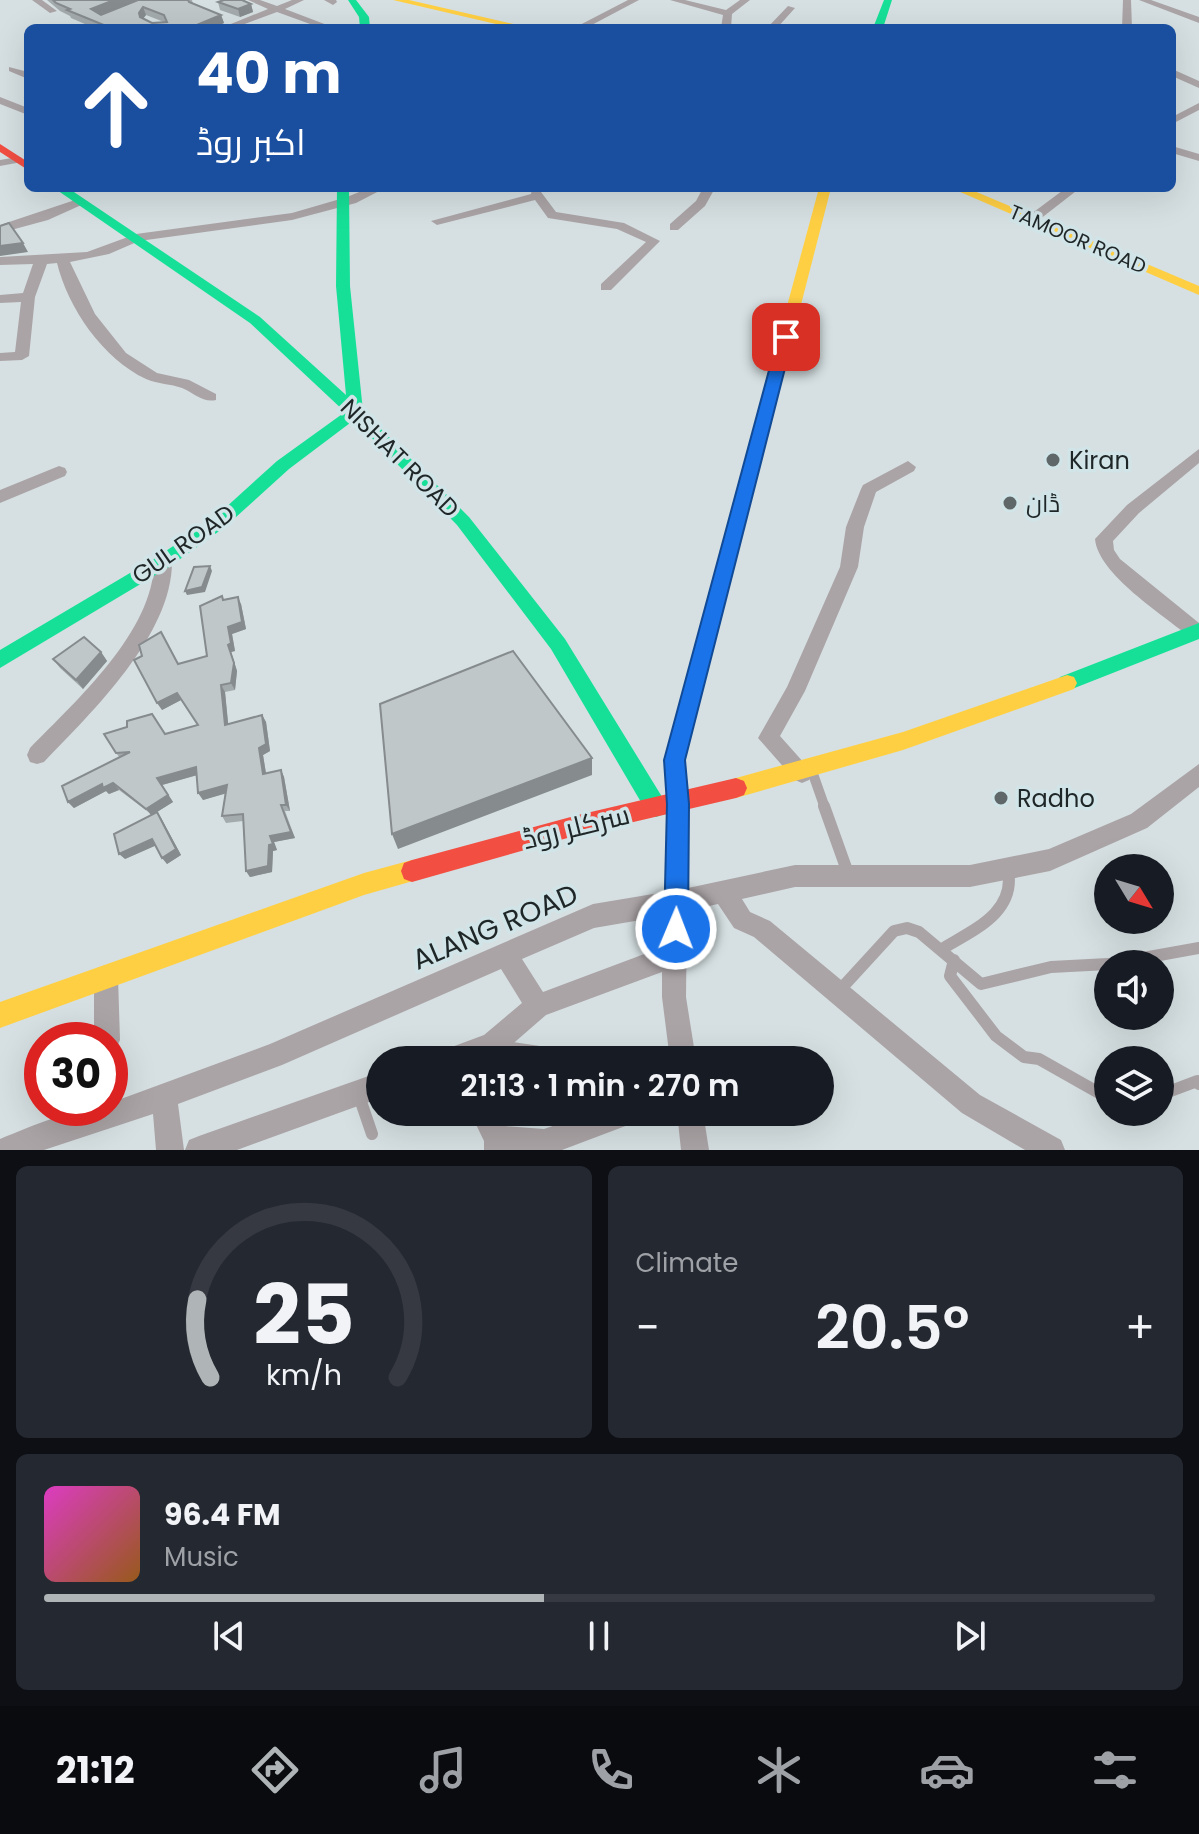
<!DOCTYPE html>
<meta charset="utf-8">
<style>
:root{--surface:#171b24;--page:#242831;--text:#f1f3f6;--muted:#9ea1a6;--line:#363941;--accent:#afb4b6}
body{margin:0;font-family:Poppins,Cairo,sans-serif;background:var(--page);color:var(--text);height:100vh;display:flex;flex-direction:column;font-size:30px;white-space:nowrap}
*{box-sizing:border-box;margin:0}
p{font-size:26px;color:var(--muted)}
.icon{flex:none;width:44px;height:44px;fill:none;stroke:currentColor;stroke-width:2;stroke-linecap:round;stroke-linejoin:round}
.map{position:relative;height:1150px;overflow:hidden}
.details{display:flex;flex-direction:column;gap:16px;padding:16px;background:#0d0f14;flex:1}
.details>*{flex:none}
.guide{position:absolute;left:24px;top:24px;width:1152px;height:168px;border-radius:12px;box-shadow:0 8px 32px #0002;background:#1a4fa0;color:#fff;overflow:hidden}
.needle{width:52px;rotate:128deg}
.controls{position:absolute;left:1094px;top:854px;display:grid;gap:16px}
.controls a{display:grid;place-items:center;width:80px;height:80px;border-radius:50%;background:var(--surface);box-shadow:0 8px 32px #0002;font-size:40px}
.speed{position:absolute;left:24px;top:1022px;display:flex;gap:16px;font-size:40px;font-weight:700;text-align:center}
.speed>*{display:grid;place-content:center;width:104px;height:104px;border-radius:50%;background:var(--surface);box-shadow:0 8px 32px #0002;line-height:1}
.speed .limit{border:12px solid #d22;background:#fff;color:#111}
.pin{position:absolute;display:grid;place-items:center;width:68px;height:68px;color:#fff;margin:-34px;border-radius:16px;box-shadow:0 4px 12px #0006}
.me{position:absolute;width:88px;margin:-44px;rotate:1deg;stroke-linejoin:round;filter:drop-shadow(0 0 6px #0008)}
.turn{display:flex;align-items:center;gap:28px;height:168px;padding:0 40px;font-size:36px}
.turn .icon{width:104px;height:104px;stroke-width:2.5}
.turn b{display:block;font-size:56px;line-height:68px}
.big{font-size:60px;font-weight:600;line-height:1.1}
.details .card{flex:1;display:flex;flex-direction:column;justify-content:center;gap:12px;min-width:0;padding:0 28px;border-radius:12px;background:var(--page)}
.details .dial{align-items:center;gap:0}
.dial svg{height:208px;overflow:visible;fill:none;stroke:var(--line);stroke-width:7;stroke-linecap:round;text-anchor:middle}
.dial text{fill:var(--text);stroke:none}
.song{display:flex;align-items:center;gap:24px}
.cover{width:96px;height:96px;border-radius:12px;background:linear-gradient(135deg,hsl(310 70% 55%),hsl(30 70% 35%))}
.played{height:8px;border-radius:4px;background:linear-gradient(90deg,var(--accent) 45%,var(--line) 45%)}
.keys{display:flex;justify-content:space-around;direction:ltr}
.heat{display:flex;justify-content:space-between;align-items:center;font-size:44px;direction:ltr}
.details .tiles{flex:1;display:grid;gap:16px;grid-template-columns:1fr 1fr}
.card:last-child{grid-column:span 2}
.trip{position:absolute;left:366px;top:1046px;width:468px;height:80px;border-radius:40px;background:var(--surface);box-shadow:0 8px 32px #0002;font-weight:600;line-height:80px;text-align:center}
.tab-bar{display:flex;height:128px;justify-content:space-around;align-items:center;background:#090b0e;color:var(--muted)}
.tab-bar .icon{width:56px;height:56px}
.tab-bar .selected{color:var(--accent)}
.tab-bar b{font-size:36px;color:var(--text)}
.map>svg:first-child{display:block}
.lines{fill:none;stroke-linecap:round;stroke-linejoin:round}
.lane-far1{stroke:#aba4a6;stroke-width:10}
.lane{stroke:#aba4a6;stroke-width:12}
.street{fill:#aba4a6;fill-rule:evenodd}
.fast{fill:#16e098;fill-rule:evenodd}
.slow{fill:#ffcf43;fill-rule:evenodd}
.jam{fill:#f24e42;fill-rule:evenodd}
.wall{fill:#a4abad;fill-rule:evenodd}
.shaded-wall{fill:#868b8d}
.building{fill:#bfc7c9;stroke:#868b8d;stroke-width:2;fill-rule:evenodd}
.route{fill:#1a73e8;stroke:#114b97;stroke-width:2}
.poi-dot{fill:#5f6768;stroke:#d1e4e7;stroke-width:3}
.labels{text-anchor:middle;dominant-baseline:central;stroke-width:7;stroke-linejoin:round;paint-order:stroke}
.far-street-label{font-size:20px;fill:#1f2627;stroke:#d1e4e7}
.street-label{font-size:24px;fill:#1f2627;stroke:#d1e4e7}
.poi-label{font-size:24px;fill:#1f2627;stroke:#d1e4e7;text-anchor:start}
.near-street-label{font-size:28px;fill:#1f2627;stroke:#d1e4e7}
</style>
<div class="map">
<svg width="1199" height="1150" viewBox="0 0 1199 1150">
<rect width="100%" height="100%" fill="#d6e0e2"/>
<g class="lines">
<path class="lane-far1" d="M813 774 825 808"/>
<path class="lane" d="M824 806 849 876
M942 949C973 930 1016 913 1008 870
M954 960 950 976 996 1036 1024 1057 1039 1059 1108 1098
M1110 964 1199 948
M839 991 894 931 907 928 919 932 981 984 1051 967 1108 964
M499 1046 559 1055
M1160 1095 1197 1081 1199 1084
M359 1096 372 1134"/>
<path class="street" d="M32 0H42L57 11 50 13Z
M248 0H260L277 6 292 0H304L285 9 335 28H321L277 12 234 28H221L268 9Z
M324 0H336L337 2 333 5Z
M628 0H639L586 28H574Z
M670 0H685L726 10 740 0H750L732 14 731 28H721L723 15Z
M1123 0H1131L1132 28H1122Z
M1139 0H1151L1199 17V23Z
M788 6 795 8 777 28H767Z
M9 67 28 72V79L9 71Z
M1172 69 1199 81V88L1172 76Z
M0 97 28 108V115L0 104Z
M1199 103V110L1172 124V117Z
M1172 146 1199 154V161L1172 153Z
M18 157 22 158V162L0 166V160Z
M369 188H385L356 203 292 220 139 241 109 254 70 262 95 314 126 353 157 373 189 380 216 394V400C203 403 194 393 182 388 171 384 158 384 146 379 103 359 68 308 57 263L47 264 35 297 29 356 22 360 0 361V353L15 352 21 302 0 303V295L23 293 33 264 0 265V257L87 252 136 234 292 213 347 197Z
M532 188H544L541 192 556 212 624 223 660 241 611 290H601V284L646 242 617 229 548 218 535 200 437 225 431 221 531 194Z
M703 188H715L705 206 678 230H670V224L696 201Z
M1066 188H1080L1035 223H1027V217Z
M78 199 88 202 48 220 0 233V225Z
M1199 449V463L1139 513 1113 541 1114 550 1120 559 1199 623 1197 640 1190 637C1163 615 1098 574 1095 539L1127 505Z
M908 461 916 467 914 471 876 492 864 527 858 567 805 691 780 736 813 773 809 780 802 783 795 780 758 738 787 687 840 567 846 527 861 489 863 485Z
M59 466 65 468 67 472 65 476 0 503V490Z
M163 555 172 562C172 635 92 712 44 762L37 764 30 762 27 755 30 748C76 701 154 631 154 562Z
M1199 764V787L1147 828 1050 871 970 887H795L742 899 750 912 770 921 980 1095 1061 1140 1065 1150H1025L962 1113 754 937 734 928 718 904 687 911 686 997 696 1060H670L662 997V972L546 1015 501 1054 486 1060H437L441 1051 484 1035 522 1003 501 969 282 1065 178 1104 184 1150H156L153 1114 44 1150H0V1139C34 1125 73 1108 110 1108V1103L270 1044 593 904 665 892 667 804 670 797 678 794 686 797 689 804 688 888 795 865H970L1049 849 1131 814ZM664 916 663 947 543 992 522 959 594 928Z
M106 965 115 968 118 977 120 1040 116 1049 110 1051V1040H94V977L97 968Z
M380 1072V1098L237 1150H185L189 1140 199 1136Z
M470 1112H497L505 1126 544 1129 593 1112 640 1113 636 1122 562 1150H484V1141Z
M677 1112H703L709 1150H681Z"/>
<path class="fast" d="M348 0H356L369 17 370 28H360L359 17Z
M884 0H892L883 28H873Z
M54 188H68L260 317 346 395 336 286 337 188H349L350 286 363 411 469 517 565 639 664 800 667 807 664 814 656 817 648 814 551 649 457 525 354 420 289 469 225 527 169 567 0 668V650L157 557 213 519 277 461 345 412 250 323Z
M1199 623V639L1067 691 1060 689 1057 683 1060 677Z"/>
<path class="slow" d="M393 0H409L531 28H513Z
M819 188H831L684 760 689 804 686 811 678 814 670 811 664 760Z
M951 188H967L1199 286V295Z
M1067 675 1074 677 1077 683 1074 689 903 750 736 798 728 795 725 788 728 781 736 778 903 732Z
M412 860 420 863 423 871 420 879 364 895 0 1028V1002L364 873Z"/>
<path class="jam" d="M0 144 28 162V170L0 152Z
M736 778 744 781 747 788 744 795 736 798 578 835 412 882 404 879 401 871 404 863 412 860 578 815Z"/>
</g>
<path class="wall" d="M47 0H192L193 4 221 15 224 23 213 28H94L71 18 70 16 60 11ZM146 15 164 22 152 23 143 19Z
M218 2 251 4 253 12 240 17 220 10Z
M224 600 241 604 246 629 232 634 235 651 231 652 237 671 235 690 225 692 228 724 262 715 266 722 270 751 263 755 266 773 281 770 284 777 290 811H285L295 838 274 842 277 850 273 851 272 872 250 877 246 871 243 821 226 823 222 816 225 793 203 800 197 775 162 785 173 802 157 812 161 818 181 855 167 864 156 845 125 859 151 814 119 790 109 794 106 791 74 808 68 802 120 758 116 753 165 734 198 725 181 700 162 710 178 664 207 656Z
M101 652 107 661 83 689 60 668 53 659Z"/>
<path class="shaded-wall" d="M114 0H138L94 17 91 9Z
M251 4 253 12 240 17 238 9Z
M143 7 146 15 141 21 139 13Z
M221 15 224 23 213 28H192Z
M23 243 28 252 0 256V246Z
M210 566 212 571 205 592 187 595 185 591Z
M238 597 241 604 246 629 232 634 235 651 231 652 237 671 235 690 231 683 228 645V627Z
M101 652 107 661 83 689 76 680Z
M221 685 225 692 229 732 225 725Z
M177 693 181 700 162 710 157 703Z
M262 715 266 722 270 751 263 755 267 780 263 774 259 748Z
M592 758V775L398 849 392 834Z
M196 767 201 774 162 785 173 802 157 812 161 818 181 855 167 864 162 858 151 815 146 809 157 778Z
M281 770 284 777 290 811 286 805Z
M113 783 119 790 109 794 106 791 74 808 68 802 102 784Z
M227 785 231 792 203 800 198 793Z
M281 805 295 838 274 842 277 850 273 851 272 872 250 877 246 871 270 836Z
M152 839 157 845 125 859 119 854Z"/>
<path class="building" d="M53 0H114L91 9 101 15 138 0H188L189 2 221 15 192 27 188 26 181 28H111L67 10 70 9 56 3ZM143 7 164 15 167 22 152 23 140 17 139 13Z
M224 0H242L251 4 238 9 218 2Z
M9 223 23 243 0 246V226Z
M210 566 202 587 185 591 194 567Z
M222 596 223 600 238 597 242 622 228 627 231 643 228 645 234 663 231 683 221 685 225 725 262 715 266 744 259 748 263 774 281 770 286 805H281L291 832 270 836 273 844 269 845 268 866 246 871 243 814 222 816 227 785 198 793 196 767 157 778 168 795 146 809 113 783 103 788 102 784 68 802 62 786 130 752 116 753 104 734 127 727V721L152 714 165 734 198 725 177 693 157 703 134 660 142 656 139 645 161 632 178 664 207 656 200 606Z
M84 637 101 652 76 680 53 659Z
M513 651 592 758 392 834 380 704Z
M157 812 176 849 162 858 152 839 119 854 114 834Z"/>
<path class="route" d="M786 332 793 337 685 760 689 804 688 929 684 937 676 941 667 937 664 929 667 804 664 760 778 337Z"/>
<g class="poi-dot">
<circle cx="1053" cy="460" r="8"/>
<circle cx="1010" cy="503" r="8"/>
<circle cx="1001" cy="798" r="8"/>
</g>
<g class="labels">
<g class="far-street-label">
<text transform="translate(1078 239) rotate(23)">TAMOOR ROAD</text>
</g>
<g class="street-label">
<text transform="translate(400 458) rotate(45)">NISHAT ROAD</text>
<text transform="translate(183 544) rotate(-35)">GUL ROAD</text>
</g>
<g class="poi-label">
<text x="1069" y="460">Kiran</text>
<text x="1026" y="503">ڈان</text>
<text x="1017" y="798">Radho</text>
</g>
<g class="near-street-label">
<text transform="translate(576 827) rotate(-14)">سرکلر روڈ</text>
<text transform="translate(495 927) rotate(-23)">ALANG ROAD</text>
</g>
</g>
</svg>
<div class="controls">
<a><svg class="needle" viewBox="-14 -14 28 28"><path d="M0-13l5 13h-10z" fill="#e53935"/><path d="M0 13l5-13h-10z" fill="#9ea1a6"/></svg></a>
<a><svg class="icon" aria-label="sound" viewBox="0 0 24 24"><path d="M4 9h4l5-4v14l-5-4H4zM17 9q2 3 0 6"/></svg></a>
<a><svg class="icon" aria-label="layers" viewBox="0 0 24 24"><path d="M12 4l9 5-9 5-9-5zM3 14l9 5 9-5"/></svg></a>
</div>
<div class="speed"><div class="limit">30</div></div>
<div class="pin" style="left:786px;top:337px;background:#d93025"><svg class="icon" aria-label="arrive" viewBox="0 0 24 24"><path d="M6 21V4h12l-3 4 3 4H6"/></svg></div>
<svg class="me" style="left:676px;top:929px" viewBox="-20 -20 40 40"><circle r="17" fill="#1a73e8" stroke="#fff" stroke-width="3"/><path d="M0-11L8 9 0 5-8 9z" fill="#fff"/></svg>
<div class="trip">21:13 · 1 min · 270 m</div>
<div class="guide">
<div class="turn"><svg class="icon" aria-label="ahead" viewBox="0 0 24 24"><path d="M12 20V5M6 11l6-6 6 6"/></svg><div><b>40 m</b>اکبر روڈ</div></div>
</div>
</div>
<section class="details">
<div class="tiles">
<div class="card dial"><svg viewBox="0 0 100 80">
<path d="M14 69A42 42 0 1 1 86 69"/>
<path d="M14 69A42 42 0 0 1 9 39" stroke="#afb4b6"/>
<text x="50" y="56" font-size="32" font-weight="700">25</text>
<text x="50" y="72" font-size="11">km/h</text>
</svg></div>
<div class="card"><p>Climate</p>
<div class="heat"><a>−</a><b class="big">20.5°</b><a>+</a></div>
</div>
<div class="card">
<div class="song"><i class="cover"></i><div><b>96.4 FM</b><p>Music</p></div></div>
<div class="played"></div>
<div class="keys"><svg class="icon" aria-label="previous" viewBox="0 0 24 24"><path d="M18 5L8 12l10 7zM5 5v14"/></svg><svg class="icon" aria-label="pause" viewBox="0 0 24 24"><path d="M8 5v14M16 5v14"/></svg><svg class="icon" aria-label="next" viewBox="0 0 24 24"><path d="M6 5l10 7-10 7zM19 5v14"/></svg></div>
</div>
</div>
</section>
<nav class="tab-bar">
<b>21:12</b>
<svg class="icon selected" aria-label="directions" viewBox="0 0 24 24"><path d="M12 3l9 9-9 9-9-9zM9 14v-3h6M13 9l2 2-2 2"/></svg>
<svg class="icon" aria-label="music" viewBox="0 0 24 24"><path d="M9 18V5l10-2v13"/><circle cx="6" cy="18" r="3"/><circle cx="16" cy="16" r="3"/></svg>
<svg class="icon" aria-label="phone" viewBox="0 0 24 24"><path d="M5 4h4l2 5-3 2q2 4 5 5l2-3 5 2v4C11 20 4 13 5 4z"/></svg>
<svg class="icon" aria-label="climate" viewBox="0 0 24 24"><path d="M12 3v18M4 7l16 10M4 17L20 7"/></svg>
<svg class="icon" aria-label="car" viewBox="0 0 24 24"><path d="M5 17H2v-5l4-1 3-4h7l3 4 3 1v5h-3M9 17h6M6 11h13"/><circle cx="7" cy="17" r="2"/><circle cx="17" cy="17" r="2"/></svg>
<svg class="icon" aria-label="filters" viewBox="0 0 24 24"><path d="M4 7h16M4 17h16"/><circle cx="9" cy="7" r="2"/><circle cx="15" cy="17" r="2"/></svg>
</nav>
